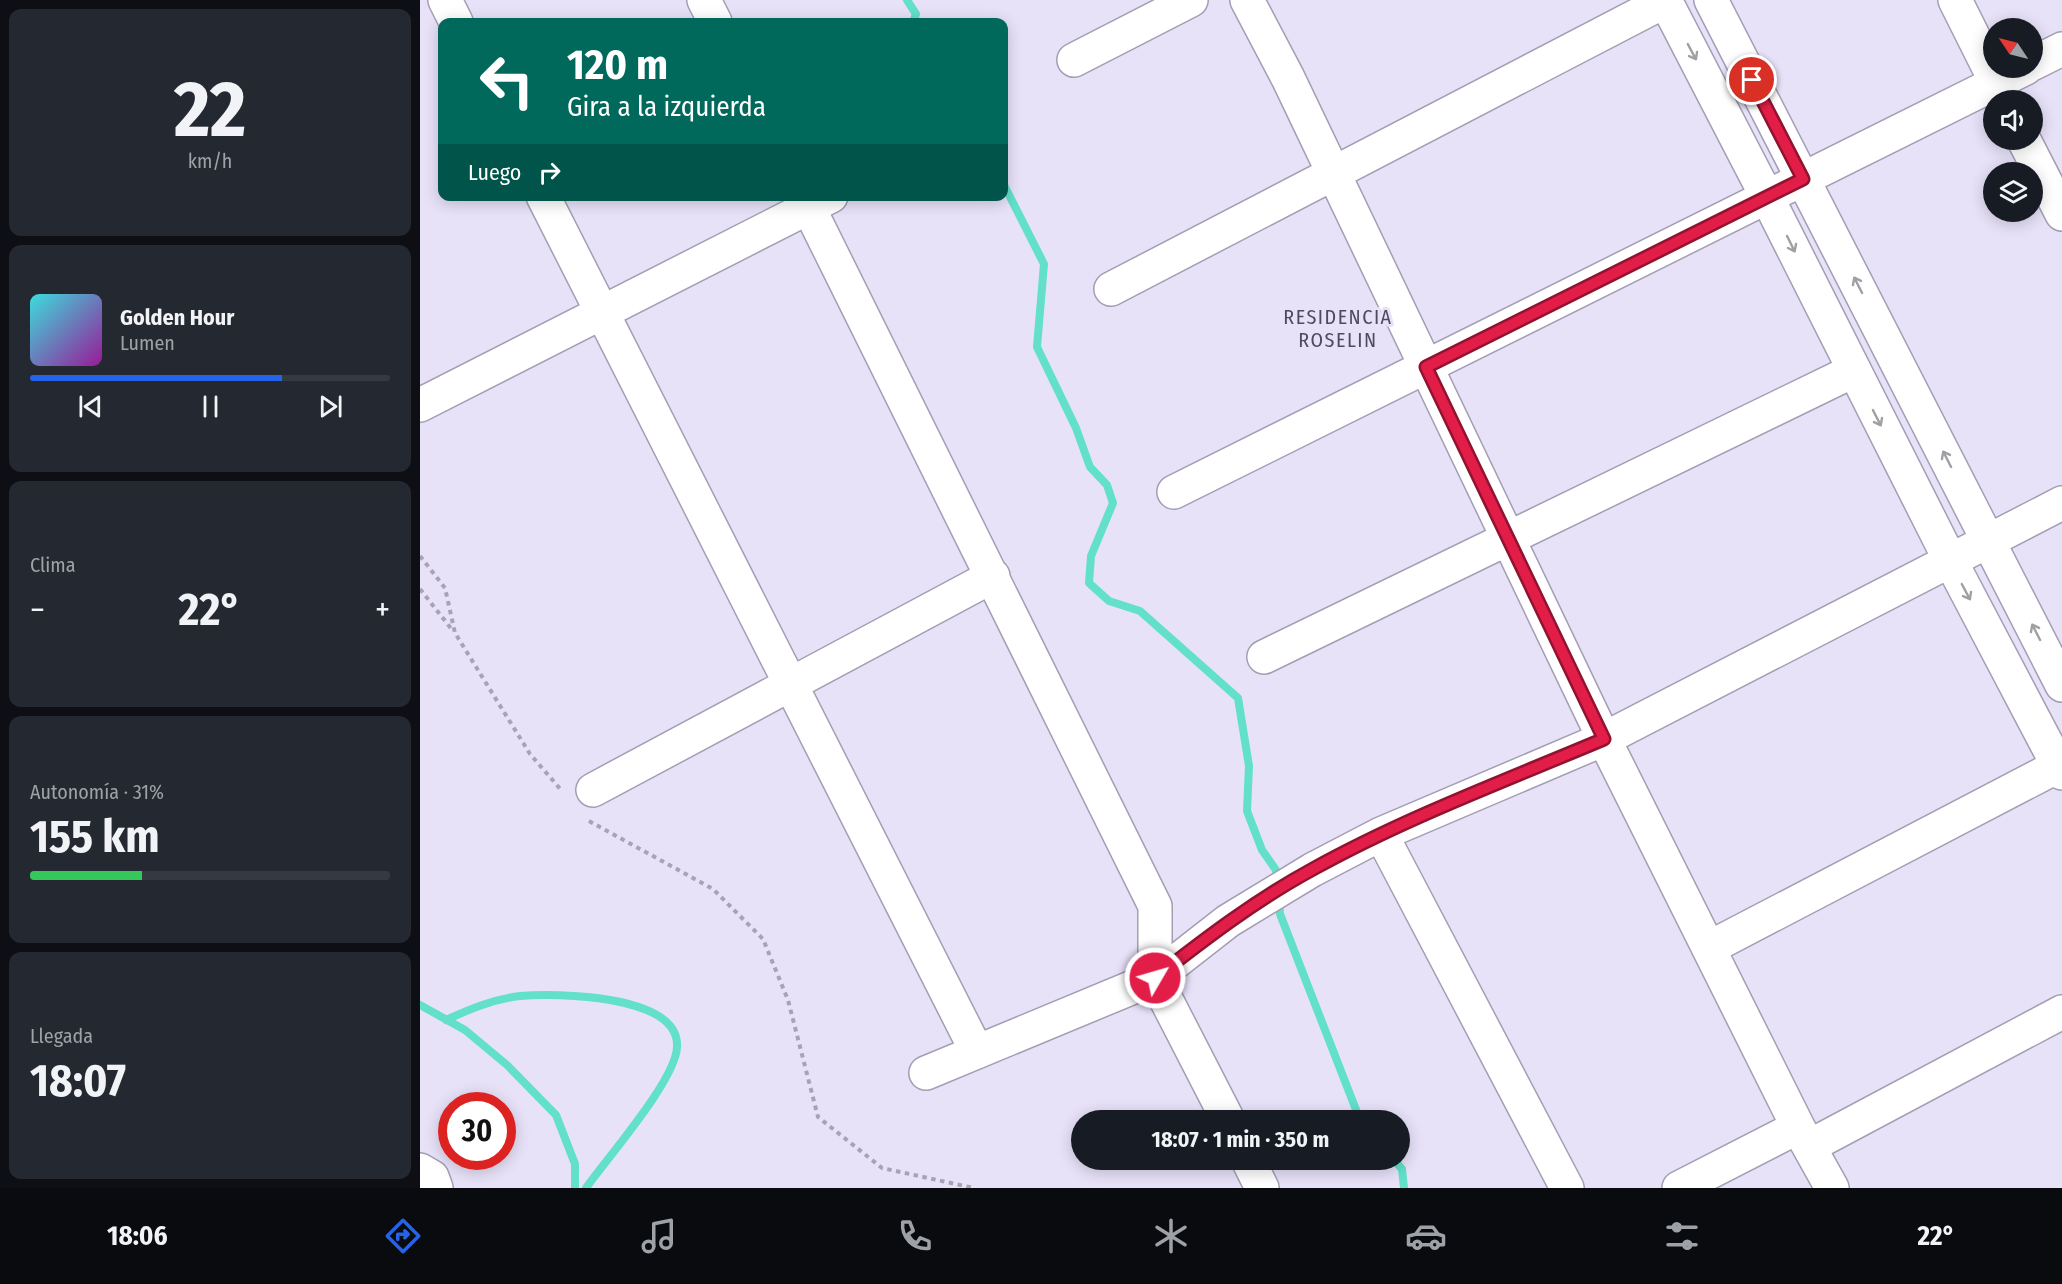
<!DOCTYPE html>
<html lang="es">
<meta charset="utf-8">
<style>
:root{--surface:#171b24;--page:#242831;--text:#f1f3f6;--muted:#9ea1a6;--line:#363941;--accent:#2563eb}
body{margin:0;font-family:"Fira Sans Condensed",sans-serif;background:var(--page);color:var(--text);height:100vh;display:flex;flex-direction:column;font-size:22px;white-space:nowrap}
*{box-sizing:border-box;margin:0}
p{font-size:20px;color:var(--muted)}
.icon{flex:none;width:33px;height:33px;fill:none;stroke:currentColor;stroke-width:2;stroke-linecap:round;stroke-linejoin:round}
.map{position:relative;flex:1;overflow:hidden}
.panel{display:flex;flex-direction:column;gap:9px;padding:9px;background:#0d0f14;width:420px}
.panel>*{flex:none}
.banner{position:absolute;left:18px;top:18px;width:570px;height:183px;border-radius:12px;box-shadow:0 3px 15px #0003;background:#00695c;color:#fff;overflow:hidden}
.needle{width:39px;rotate:305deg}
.tools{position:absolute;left:1563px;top:18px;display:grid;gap:12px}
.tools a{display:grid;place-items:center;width:60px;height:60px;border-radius:50%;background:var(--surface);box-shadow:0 3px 15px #0003;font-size:30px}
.speed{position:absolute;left:18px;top:1092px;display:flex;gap:12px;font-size:30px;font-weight:700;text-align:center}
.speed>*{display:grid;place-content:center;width:78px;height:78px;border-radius:50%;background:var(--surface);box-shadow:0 3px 15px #0003;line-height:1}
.speed .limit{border:9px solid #d22;background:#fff;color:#111}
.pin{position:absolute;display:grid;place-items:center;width:51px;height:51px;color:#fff;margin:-26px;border:3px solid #fff;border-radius:50%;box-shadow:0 2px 6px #0007}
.me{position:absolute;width:66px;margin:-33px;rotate:52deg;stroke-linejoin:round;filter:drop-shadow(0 0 4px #0008)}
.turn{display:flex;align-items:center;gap:21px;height:126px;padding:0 30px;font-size:27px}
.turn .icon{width:78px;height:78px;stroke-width:2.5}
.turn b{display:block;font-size:42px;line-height:51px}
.then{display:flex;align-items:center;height:57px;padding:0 30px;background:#0003;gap:12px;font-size:22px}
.big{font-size:45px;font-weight:700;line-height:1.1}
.panel .card{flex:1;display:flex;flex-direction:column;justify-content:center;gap:9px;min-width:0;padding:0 21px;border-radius:12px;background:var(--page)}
.panel .dial{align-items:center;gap:0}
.dial b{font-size:78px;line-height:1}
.song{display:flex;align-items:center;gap:18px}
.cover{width:72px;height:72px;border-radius:9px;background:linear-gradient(135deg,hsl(180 70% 55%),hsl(300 70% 35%))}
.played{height:6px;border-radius:3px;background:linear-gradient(90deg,var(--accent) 70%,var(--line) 70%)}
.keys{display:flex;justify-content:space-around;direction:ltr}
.heat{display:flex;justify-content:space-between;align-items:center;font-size:33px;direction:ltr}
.charge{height:9px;border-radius:4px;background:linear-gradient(90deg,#34c759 31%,var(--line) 0)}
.trip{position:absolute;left:651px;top:1110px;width:339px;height:60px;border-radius:30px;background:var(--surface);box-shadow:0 3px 15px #0003;font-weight:700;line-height:60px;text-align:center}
.tabs{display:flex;height:96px;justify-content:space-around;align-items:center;background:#090b0e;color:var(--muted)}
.tabs .icon{width:42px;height:42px}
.tabs .active{color:var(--accent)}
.tabs b{font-size:27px;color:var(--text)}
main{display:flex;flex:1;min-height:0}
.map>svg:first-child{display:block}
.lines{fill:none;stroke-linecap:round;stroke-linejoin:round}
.stream{stroke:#62e0c8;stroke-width:8}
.minor-casing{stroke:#a39eb3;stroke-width:36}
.path{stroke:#a7a3b5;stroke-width:4;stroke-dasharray:4.5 4.5;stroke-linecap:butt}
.minor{stroke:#fff;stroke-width:33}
.oneway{stroke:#a09fa3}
.route-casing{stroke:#92132f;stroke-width:15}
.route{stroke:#e11d48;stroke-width:10}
.labels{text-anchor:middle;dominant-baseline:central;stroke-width:6;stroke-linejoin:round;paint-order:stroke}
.neighbourhood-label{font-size:20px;letter-spacing:1.5px;fill:#4f4a5c;stroke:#e8e2f9}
</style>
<main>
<section class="panel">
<div class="card dial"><b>22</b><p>km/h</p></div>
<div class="card">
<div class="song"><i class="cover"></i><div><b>Golden Hour</b><p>Lumen</p></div></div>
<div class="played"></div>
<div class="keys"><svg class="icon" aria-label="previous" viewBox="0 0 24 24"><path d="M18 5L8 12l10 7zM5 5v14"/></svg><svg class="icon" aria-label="pause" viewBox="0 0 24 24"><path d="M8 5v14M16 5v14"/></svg><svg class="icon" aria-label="next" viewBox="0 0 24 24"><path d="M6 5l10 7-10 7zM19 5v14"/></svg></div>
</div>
<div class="card"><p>Clima</p>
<div class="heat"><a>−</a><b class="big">22°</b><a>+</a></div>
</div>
<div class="card"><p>Autonomía · 31%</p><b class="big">155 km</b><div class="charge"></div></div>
<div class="card"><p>Llegada</p><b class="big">18:07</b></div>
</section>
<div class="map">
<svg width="1642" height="1188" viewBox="0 0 1642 1188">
<rect width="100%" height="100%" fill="#e8e2f9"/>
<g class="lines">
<path class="stream" d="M487 0 496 14 493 22
M584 185 624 264 617 347 656 428 670 467 687 485 693 503 671 556 669 583 689 601 720 611 818 698 829 766 827 811 842 850 856 870 857 883
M859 899 860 914 940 1120
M0 1005 45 1030 87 1065 136 1115 155 1164V1188
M26 1020C50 1009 74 999 100 996 135 993 260 994 257 1047 256 1080 187 1158 166 1188
M974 1160 982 1169 984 1188"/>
<g class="minor-casing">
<path id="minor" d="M25 0 36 22
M284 0 295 22
M827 0 868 78 1184 739 1378 1127 1412 1188
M1245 0 1347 197 1530 560 1642 773
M1291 0 1642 685
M1535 0 1585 100
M654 60 771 0
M1612 64 1642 49
M1604 140 1642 214
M123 196 557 1052
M383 196 735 906V978L808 1120
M691 289 1245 1
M0 405 411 196
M754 492 1606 68
M844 657 1433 371
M173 790 573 576
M961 834 1147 1188
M1289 948 1638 766
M506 1073 735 978 808 921 892 870 961 834 1184 739 1642 503
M1390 1146 1642 1012
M828 1160 842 1188
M0 1170 12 1177 16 1188
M1259 1188 1378 1127"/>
</g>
<path class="path" d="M0 556 25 588 35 633 110 754 142 791
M0 589 33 631
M169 821 293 889 343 939 368 1000 398 1117 462 1168 554 1188"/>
<use href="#minor" class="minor"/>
</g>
<defs><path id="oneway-shaft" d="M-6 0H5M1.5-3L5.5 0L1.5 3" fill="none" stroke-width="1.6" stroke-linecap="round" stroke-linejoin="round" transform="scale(1.5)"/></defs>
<g class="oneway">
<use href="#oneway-shaft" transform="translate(1272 52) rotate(62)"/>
<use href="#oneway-shaft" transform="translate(1371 244) rotate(64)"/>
<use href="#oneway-shaft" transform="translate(1438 285) rotate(-117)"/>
<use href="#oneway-shaft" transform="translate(1457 418) rotate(63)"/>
<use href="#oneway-shaft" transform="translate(1527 459) rotate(-117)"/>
<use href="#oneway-shaft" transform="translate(1546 592) rotate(62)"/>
<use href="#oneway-shaft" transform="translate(1616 632) rotate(-117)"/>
</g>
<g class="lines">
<g class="route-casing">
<path id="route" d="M735 978C786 938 836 900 893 869 985 818 1087 780 1184 739L1006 367 1383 179 1332 80"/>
</g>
<use href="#route" class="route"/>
</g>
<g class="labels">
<g class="neighbourhood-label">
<text x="918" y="317">RESIDENCIA<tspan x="918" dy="23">ROSELIN</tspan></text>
</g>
</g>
</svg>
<div class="tools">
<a><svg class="needle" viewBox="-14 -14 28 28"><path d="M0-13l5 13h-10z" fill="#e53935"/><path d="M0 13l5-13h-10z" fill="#9ea1a6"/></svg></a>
<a><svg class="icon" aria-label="sound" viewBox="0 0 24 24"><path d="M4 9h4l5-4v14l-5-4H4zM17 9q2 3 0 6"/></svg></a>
<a><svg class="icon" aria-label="layers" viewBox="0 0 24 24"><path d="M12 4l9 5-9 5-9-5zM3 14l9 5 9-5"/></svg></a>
</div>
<div class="speed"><div class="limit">30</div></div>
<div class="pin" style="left:1332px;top:80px;background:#d93025"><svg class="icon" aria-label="arrive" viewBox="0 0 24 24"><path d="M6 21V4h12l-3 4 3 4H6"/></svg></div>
<svg class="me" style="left:735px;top:978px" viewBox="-20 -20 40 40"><circle r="17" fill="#e11d48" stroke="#fff" stroke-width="3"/><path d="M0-11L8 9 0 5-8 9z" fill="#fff"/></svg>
<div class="trip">18:07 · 1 min · 350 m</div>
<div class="banner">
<div class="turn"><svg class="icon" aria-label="left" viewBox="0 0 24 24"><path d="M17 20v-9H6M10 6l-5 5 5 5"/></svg><div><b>120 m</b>Gira a la izquierda</div></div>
<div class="then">Luego<svg class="icon" aria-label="right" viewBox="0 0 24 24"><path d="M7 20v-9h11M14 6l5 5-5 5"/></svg></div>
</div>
</div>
</main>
<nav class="tabs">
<b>18:06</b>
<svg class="icon active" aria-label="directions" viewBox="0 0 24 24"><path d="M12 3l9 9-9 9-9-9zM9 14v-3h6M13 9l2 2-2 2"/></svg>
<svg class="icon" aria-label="music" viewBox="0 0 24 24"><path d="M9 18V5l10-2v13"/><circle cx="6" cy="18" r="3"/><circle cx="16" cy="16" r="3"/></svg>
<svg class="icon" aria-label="phone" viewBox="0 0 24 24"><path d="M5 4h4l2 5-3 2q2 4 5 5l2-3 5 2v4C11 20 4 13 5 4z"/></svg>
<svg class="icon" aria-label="climate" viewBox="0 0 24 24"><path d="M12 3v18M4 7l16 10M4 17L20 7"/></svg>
<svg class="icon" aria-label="car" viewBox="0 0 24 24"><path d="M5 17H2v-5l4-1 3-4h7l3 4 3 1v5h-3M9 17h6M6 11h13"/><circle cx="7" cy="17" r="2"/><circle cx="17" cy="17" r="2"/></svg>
<svg class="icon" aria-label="filters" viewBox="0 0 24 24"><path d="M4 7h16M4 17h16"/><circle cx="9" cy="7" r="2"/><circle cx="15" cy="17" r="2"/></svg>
<b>22°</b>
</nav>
